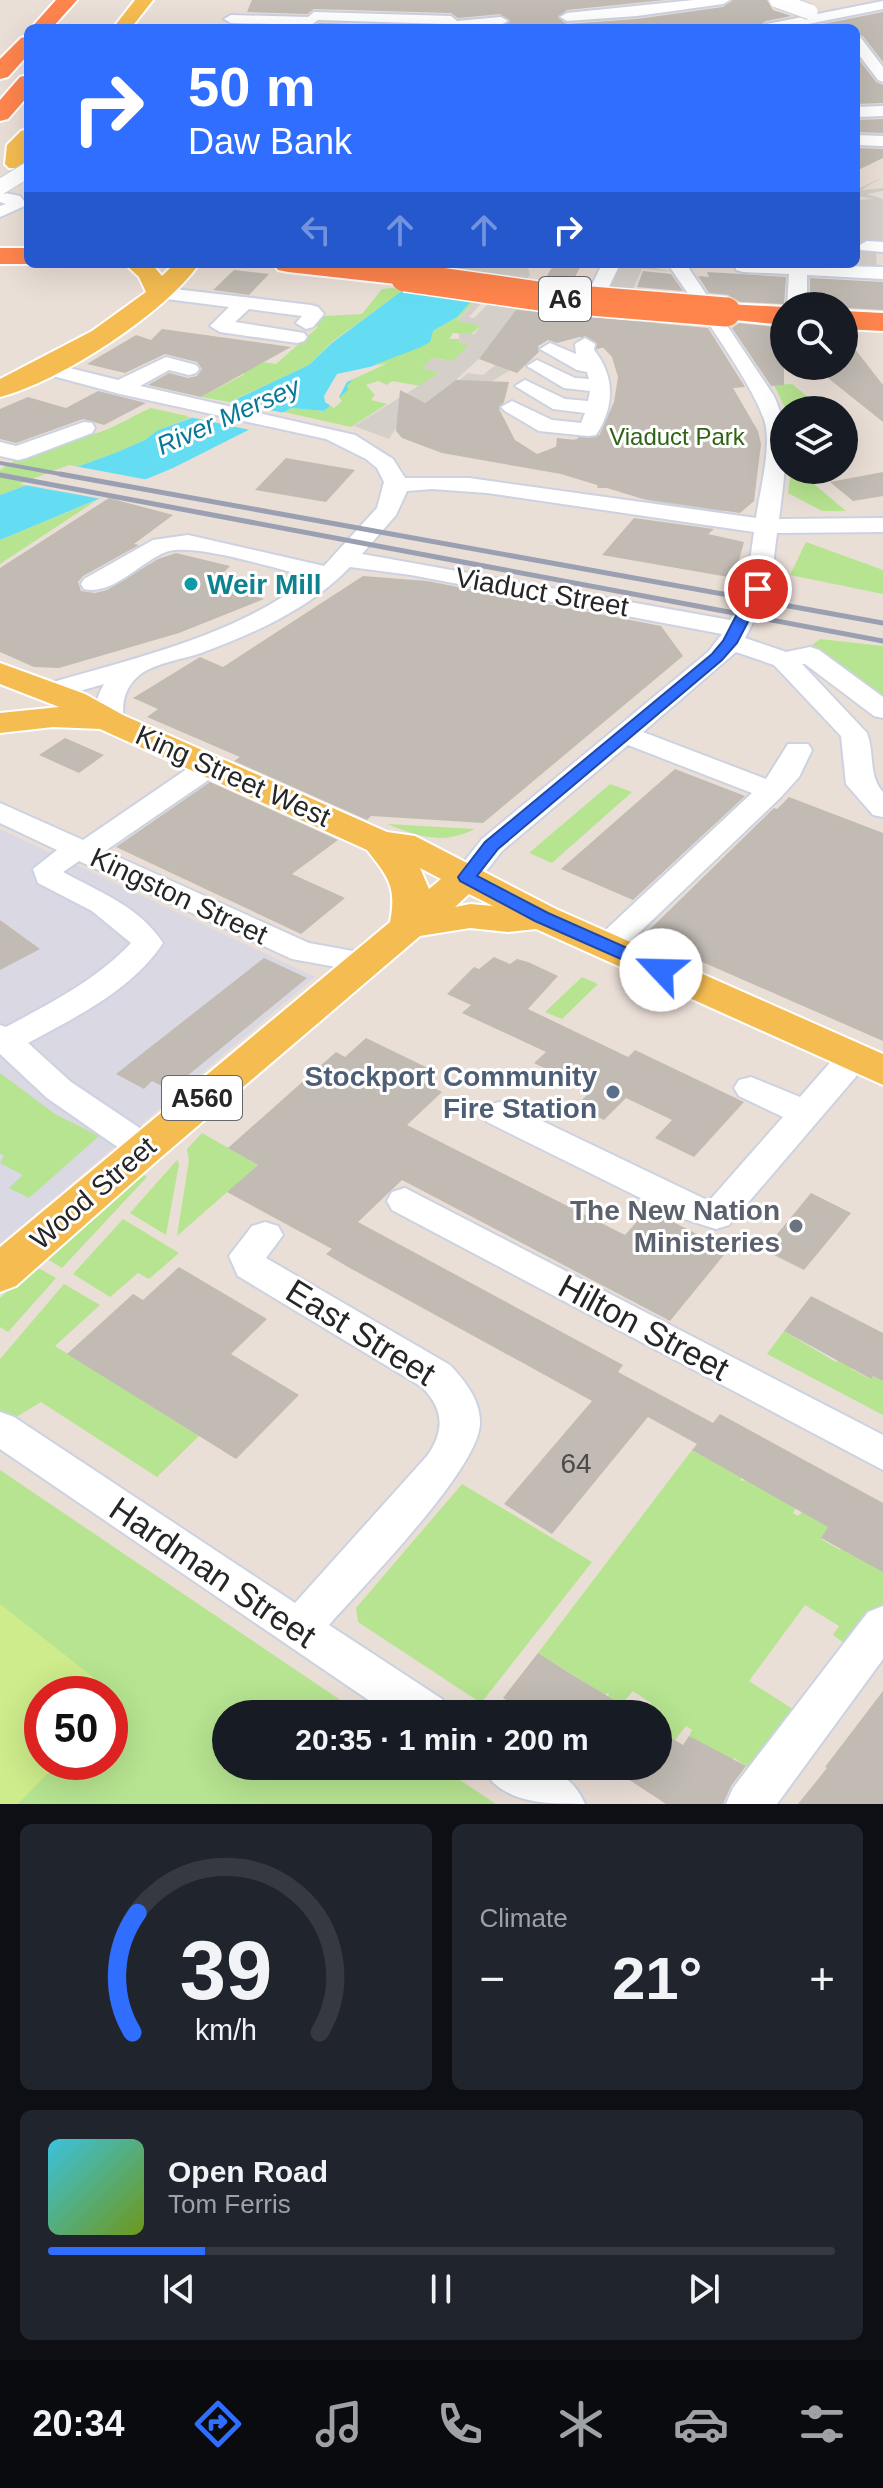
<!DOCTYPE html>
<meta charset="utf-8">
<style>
:root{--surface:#171b24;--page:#20242c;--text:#f1f3f6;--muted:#9ea1a6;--line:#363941;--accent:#2f6eff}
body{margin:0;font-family:Helvetica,sans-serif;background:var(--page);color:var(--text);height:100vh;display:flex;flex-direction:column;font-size:30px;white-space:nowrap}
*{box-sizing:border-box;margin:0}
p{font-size:26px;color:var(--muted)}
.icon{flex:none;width:44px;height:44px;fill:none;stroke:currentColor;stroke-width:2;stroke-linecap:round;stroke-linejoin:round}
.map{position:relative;height:1804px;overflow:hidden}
.panel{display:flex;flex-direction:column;gap:20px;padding:20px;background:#0d0f14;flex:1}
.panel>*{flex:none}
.hud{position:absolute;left:24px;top:24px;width:836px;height:244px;border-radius:12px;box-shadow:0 8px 32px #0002;background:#2f6eff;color:#fff;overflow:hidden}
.fabs{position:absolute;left:770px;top:292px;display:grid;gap:16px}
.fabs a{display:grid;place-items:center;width:88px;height:88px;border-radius:50%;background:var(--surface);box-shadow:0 8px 32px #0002;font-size:40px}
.speed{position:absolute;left:24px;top:1676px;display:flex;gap:16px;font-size:40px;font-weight:700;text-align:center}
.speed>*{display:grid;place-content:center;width:104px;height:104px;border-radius:50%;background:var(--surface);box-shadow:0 8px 32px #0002;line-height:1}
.speed .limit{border:12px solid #d22;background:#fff;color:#111}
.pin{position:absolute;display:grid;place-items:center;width:68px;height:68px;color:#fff;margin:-34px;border:4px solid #fff;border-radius:50%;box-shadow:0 2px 8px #0007}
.me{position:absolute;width:88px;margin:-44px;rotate:294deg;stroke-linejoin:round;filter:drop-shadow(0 0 6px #0008)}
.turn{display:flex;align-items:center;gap:28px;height:168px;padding:0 32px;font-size:36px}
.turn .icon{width:104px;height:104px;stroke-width:2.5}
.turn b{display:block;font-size:56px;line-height:68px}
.lanes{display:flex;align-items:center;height:76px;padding:0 32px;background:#0003;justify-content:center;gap:40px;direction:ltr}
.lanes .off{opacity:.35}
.big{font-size:60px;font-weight:700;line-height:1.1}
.panel .widget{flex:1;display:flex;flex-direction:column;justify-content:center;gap:12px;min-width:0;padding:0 28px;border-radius:12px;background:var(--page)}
.panel .dial{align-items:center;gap:0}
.dial svg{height:208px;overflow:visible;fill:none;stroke:var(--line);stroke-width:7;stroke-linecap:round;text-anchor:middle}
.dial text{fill:var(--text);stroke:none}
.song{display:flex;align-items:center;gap:24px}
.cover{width:96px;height:96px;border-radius:12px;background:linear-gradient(135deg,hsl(190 70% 55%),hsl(80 70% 35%))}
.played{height:8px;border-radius:4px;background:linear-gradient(90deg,var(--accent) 20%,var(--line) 20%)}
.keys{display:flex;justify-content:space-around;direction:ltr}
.heat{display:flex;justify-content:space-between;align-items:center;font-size:44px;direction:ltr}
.panel .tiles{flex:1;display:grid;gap:20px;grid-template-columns:1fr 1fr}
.widget:last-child{grid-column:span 2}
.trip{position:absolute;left:212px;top:1700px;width:460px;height:80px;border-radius:40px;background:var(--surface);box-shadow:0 8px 32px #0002;font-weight:700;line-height:80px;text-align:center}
.tabs{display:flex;height:128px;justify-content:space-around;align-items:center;background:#090b0e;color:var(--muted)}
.tabs .icon{width:56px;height:56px}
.tabs .current{color:var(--accent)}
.tabs b{font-size:36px;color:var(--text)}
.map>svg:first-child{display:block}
.industrial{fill:#dad8e2}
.green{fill:#b6e490;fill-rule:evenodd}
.pitch{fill:#ceec8b}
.plaza{fill:#d5cfca;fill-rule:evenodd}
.water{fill:#64ddf2}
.pier{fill:#eadfd7}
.building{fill:#c1bbb3}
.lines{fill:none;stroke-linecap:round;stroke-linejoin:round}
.minor-tunnel-far2{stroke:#c3bab4;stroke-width:15;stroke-dasharray:15 8;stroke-linecap:butt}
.minor-tunnel-far1{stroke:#c3bab4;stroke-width:20;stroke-dasharray:20 10;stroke-linecap:butt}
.minor-tunnel{stroke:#c3bab4;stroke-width:25;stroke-dasharray:25 13;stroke-linecap:butt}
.minor-casing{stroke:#ccd2e1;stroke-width:4}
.major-casing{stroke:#fff;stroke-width:4}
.highway-casing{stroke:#fff;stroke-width:4}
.minor{fill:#fff;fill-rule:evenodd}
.major{fill:#f5bc51;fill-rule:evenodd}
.highway{fill:#ff854d;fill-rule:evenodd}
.rail-far1{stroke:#9aa0b2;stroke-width:4}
.rail{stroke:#9aa0b2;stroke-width:5}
.minor-bridge-casing{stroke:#ccd2e1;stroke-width:17;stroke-linecap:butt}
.highway-bridge-casing{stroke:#fff;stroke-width:32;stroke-linecap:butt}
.minor-bridge{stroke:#fff;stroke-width:15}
.highway-bridge{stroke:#ff854d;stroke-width:29}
.route{fill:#2f6eff;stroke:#1f48a6;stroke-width:2}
.culture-dot{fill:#0f9aa8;stroke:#fff;stroke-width:3}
.service-dot{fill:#5c6f8a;stroke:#fff;stroke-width:3}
.worship-dot{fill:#6b7280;stroke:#fff;stroke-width:3}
.labels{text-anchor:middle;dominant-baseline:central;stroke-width:6;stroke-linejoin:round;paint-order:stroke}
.far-park-label{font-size:24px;fill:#2f6416;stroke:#fff}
.shield{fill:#fff;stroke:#676767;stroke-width:2}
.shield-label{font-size:26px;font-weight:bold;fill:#262626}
.far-water-label{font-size:26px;font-style:italic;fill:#087899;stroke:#fff}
.culture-label{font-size:28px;font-weight:bold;fill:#0d838f;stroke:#fff;text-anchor:start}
.street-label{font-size:28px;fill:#262626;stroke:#fff}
.service-label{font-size:28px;font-weight:bold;fill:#4e5e75;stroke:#fff;text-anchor:end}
.worship-label{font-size:28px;font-weight:bold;fill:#5b616d;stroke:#fff;text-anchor:end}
.near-number-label{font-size:28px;fill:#4d4b49}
.near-street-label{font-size:34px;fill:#262626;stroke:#fff}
</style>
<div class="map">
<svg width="883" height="1804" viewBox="0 0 883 1804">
<rect width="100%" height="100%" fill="#eadfd7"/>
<path class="industrial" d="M0 829 315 977 0 1244Z"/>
<path class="green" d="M393 288 403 291 333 341 309 365 229 402 201 397 245 374 221 367 234 358 276 364 318 327 314 325 324 316 362 314 382 289Z
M474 298H478L457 320 482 325 471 334 453 333 449 339H459V342L469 345 453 361 432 358 423 368 440 372 420 386 392 381 387 385 378 381 366 385 375 395 371 400 387 404 351 427 284 412 293 408 324 411 351 380 457 317Z
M792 384 819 406 808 410H786L774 385Z
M151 408 192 417 158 430 145 440 115 453 0 495V470C31 448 64 443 100 432 118 426 134 415 151 408Z
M791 470H810L808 479 846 511H822L788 493Z
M97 500 0 564V540Z
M806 542 883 570V594L790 575Z
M820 639 883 646V697L812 645Z
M610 784 632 792 552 863 529 853Z
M387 824 475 829C443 845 419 837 387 824Z
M582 977 598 984 562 1019 545 1012Z
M0 1073 55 1114 99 1136 29 1198 9 1188 23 1175 0 1163 4 1156 0 1153Z
M202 1133 258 1165 177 1236 189 1160 187 1149Z
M177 1160 179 1164 166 1235 130 1213Z
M139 1172 147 1177 62 1268 44 1257Z
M123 1219 179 1253 149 1279 138 1273 110 1297 73 1274Z
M35 1266 56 1278 8 1332 0 1327V1298Z
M64 1284 100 1305 55 1346 199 1436 157 1477 41 1402 8 1422 0 1417V1359Z
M784 1331 836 1362 839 1358 853 1366 851 1369 870 1379 873 1376 883 1381V1415L767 1354Z
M692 1450 741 1477V1481L747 1480 796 1508 793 1513 798 1516 802 1512 828 1527 821 1539 840 1550 848 1538 883 1572V1616L854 1650 833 1635 839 1626 805 1605 749 1681 805 1717 755 1772 734 1758 726 1769 689 1736 692 1730 686 1726 675 1740 658 1730V1714H643L651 1703 633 1691 621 1705 608 1697 609 1692 605 1695 538 1653Z
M0 1470 361 1714H226V1766H439L496 1804H0ZM42 1694H110V1762H42Z
M462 1484 592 1562 481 1703 358 1622 356 1608Z"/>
<path class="pitch" d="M0 1604 121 1699 110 1710V1694H42V1762H59L18 1804H0Z"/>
<path class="plaza" d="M883 177 861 190 883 188V191L867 194 883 199V251H876L877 270 833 264H856V200L873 199 856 196V190Z
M443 264H487L491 269 493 264H527L530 275 523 284 435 270Z
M617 264H638L674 272 642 269 632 291 606 289Z
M478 298 485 299 469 317 474 318 492 300 578 317 635 322 660 317 657 324 741 503 722 513 667 507 535 462 447 390 468 373 483 375 499 362 484 354 455 381 401 420 389 439 354 426 439 373 422 368 432 358 452 361 461 353 468 345 459 343V333L474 334 481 326 457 321ZM548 333 603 334 639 422 574 452 544 454H532L487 423 491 382 510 370Z"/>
<path class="water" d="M406 288 474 298 457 317 433 331 430 342C403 358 368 360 347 386L348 390 324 411 292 408 173 468 0 540V495L115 453 145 440 158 430 211 411 309 365 333 342Z"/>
<path class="pier" d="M388 363 347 382 339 397 342 401 334 408 325 402 324 396 337 374Z
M222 401 290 414 255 431 185 416Z
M69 465 154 481 107 500 19 484Z"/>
<path class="building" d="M252 0H665L567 10 557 18 567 24 637 19 723 7 733 0H767L773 10 791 16 766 21 757 28H501L511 20 501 14 458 18 451 13 314 9 307 14 247 12Z
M883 12V62L863 36 856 34V28H803Z
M319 23 443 27V28H311Z
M856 56 876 82 883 85V103L856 104Z
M883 119V133L856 132V120Z
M856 148 883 149V158L856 171Z
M554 264H582L572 282 545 279Z
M234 270 269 274 249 295 213 290Z
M643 271 671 274 683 291 637 287Z
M707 272 786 277 784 304 740 302 728 295 709 293 698 276 709 277Z
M810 278 883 282V310L810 306Z
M516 310 708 328 745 387 733 388 758 431 761 444 754 501 740 513 643 499 561 474 442 453 402 438 396 431 400 390 425 403 456 380 509 382 504 402 499 409 515 440 537 454 579 438 599 436 614 402 618 377 612 357 597 341 587 335 557 343 548 340 538 346 539 352 517 373 479 359Z
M739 323 784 328V385L771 386 732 328Z
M162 329 291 347 201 397 148 385 169 373 188 378 197 376 202 369 197 362 165 354 125 373 87 364 136 335 151 340Z
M844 335 883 385V422L818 370 844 369Z
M98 391 146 403 104 425 83 419 16 443 0 439V409L28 397 66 408Z
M286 458 355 470 326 502 255 490Z
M883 472V496L853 501 830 482Z
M109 498 173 515 134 544 139 545 83 576 78 582 81 591 95 593 107 590 158 559 176 553 230 566 223 573 247 578 234 590 264 599 179 633 59 668 34 667 0 652V568Z
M634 518 714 529 708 534 744 542 734 578 602 555Z
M363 576 427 581 661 626 683 656 483 823 371 816 367 820 234 761 240 757 147 717 158 709 133 698 200 657 223 667Z
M65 738 104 755 79 773 39 755Z
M675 769 745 796 633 900 561 869Z
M210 782 338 840 292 874 345 898 301 934 116 847Z
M789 797 883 833V1041L643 936 774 808 777 809Z
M0 920 40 949 0 970Z
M494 957 510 964 517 959 528 962 558 976 528 1009 628 1057 635 1050 744 1102 694 1157 655 1138 672 1120 626 1098 604 1120 576 1106 591 1091 534 1063 546 1052 462 1013 471 1005 447 994 474 967 479 969Z
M264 958 307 978 170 1090 152 1081 144 1089 116 1074Z
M366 1038 432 1070 420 1081 442 1092 407 1125 625 1235 648 1209 728 1250 670 1321 402 1180 358 1222 623 1365 618 1372 713 1423 720 1414 883 1503V1572L821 1538 828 1527 692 1450 697 1444 648 1417 552 1534 504 1504 592 1401 348 1267 326 1254 332 1249 227 1192 258 1165 228 1148 336 1052 345 1057Z
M811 1193 851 1213 804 1270 764 1250Z
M179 1267 267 1319 231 1354 299 1395 236 1459 67 1354 133 1294 143 1300Z
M811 1296 883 1333V1381L873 1376 871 1379 784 1331Z
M538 1653 571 1674 637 1714H528L503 1698Z
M883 1691V1804H798L827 1768 825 1767Z
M658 1730 683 1745 689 1736 746 1766 731 1786 723 1804H666L608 1766H658Z"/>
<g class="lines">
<path class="minor-tunnel-far2" d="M501 21 567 17"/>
<path class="minor-tunnel-far1" d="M585 344C624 321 647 359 655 394L636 476
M590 427 588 439 610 476
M556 448 598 452"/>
<path class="minor-tunnel" d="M610 474V488
M632 495 637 474"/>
<g class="minor-casing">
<path id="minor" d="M694 0H730L723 4 637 16 567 21 560 17 567 13Z
M883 1V9L788 28H760L767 24Z
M314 12 451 16 457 21 501 17 508 21 501 25 446 28V24L318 20 311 25 231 23 224 19 231 15 308 17Z
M856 37 861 38 883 67V82L878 80 856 51Z
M883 106V116L856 117V107Z
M856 135 883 136V146L856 145Z
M0 192 20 196 27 205 0 217V206L6 204 0 202Z
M867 241 883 242V252L861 250 858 246Z
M602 264H620L607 291 598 297 589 291Z
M668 264H686L774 396C792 434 784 479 779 519L883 518V532L777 533 770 589 745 638 786 652 810 647 819 650 883 697V718L874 716 805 664H802L867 733C875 754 868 776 883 792V817L873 815 846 784 841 736 774 665 736 652 643 732 766 779 788 744H808L812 750 799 777 781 797 619 952 608 955 597 952 593 945 597 938 752 793 628 745 502 851 477 883 467 886 457 883 452 877 482 839 708 652 722 634 411 575 350 567C309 609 255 633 201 653 183 659 157 663 142 673 125 686 121 701 124 722L120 728H102C92 714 96 697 104 684L52 699 43 697 39 691 43 685C133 658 235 637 311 577 280 570 193 542 166 552 141 561 113 596 84 589L81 584 84 579 153 540 188 535 324 566 377 508 384 482 377 468 366 459 326 439 120 394 38 372 35 368 38 364 45 362 118 380 166 357 196 365 199 369 196 373 189 375 169 370 140 386 355 435 393 459 405 478H469L756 518C760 489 770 455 766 427 760 392 690 298 668 264ZM432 489 487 493 754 532 746 589 730 620 362 554 396 515 407 491Z
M735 264 883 267V279L807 275V306H787L789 274 743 272 736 270Z
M158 287 311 305 318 307 324 314 313 327 306 329 296 323 302 316 249 309 235 322 304 333 307 337 304 341 297 343 220 332 210 326 229 307 151 297 149 293 151 289Z
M585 338 595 344 594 350C615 376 615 406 596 435L588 436 539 431 505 411 501 407 512 401 552 420 581 423 585 413 553 409 515 386 525 380 565 399 588 401 590 391 564 388 527 366 537 360 575 378 589 379 587 372 577 370 540 349 550 343 576 354 575 344Z
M84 422 92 423 95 428 92 433 26 458 18 460 0 456V442L16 446Z
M210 758 220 760 224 766 220 772 105 851 309 943 375 955 380 962 375 969 364 972 292 959 79 861 63 872C99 892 139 906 163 943 132 990 76 1017 28 1043L71 1082 156 1139 161 1148 156 1157 144 1160 132 1157 47 1098 0 1054V1025L6 1027C51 1003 96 980 131 943L92 911 38 883 33 869 57 850 0 823V803L83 840 200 760Z
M853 1047 865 1050 869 1058 865 1066 729 1225 716 1229 681 1218 487 1122 482 1114 487 1106 499 1102 511 1106 709 1201 783 1117 739 1096 734 1088 739 1080 751 1077 800 1097 841 1050Z
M405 1188 883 1435V1470L392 1210 387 1201 392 1192Z
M265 1222 278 1226 283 1235 266 1258 450 1365C465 1381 481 1401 480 1424 478 1470 363 1586 329 1625L442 1699 448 1714H389L0 1449V1412L14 1417 295 1603 427 1456C445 1431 444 1409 422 1387L238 1276 229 1256 252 1226Z
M883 1606V1659L777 1804H726L733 1788 868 1612Z
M481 1766C522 1766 566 1759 585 1804 544 1804 501 1804 481 1766Z"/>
</g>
<g class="major-casing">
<path id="major" d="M135 0H153L131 28H113Z
M28 129 27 164 23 168H9L5 164 7 145 21 131Z
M125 264H152L162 276 174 264H199C164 314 59 382 0 397V379L92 331 146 292 139 277Z
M0 663 85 694 123 715 387 832 415 836 556 909 883 1054V1085L536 929 508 932 470 928 420 936 159 1159 16 1286 0 1292V1247L390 922C397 886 388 877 367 850L100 729 53 727 0 733V713L59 707 0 684ZM420 868 441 879 429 889ZM469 894 493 906 470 904 455 907Z"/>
</g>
<g class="highway-casing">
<path id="highway" d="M56 0H77L52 28H31Z
M28 36V55L8 77 0 79V59L21 38Z
M28 75V96L8 119 0 121V100L20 77Z
M0 248H28V264H0Z
M274 264C321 264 369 260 415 271L419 277 415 283 405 285 288 272 278 270Z
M726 304 784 307V325L716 318 712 312 716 306Z
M844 311 883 313V331L844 329Z"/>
</g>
<use href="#minor" class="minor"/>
<use href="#major" class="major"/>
<use href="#highway" class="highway"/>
<path class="rail-far1" d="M0 463 71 476
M0 475 4 476"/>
<path class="rail" d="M60 474 883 623
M0 475 883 641"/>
<g class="minor-bridge-casing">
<path id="minor-bridge" d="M777 0 810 12
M0 187 28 170"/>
</g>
<g class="highway-bridge-casing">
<path id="highway-bridge" d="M405 277 553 298 726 312"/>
</g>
<use href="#minor-bridge" class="minor-bridge"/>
<use href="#highway-bridge" class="highway-bridge"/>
</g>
<path class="route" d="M758 585 765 589 737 643 722 660 498 849 477 876 548 913 668 966 671 970 668 974H655L535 921 460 881 458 877 485 842 712 654 723 641 750 589Z"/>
<circle class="culture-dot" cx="191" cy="584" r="8"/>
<circle class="service-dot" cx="613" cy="1092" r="8"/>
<circle class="worship-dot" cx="796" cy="1226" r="8"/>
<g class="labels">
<g class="far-park-label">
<text x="677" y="436">Viaduct Park</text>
</g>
<g class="shield">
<rect x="539" y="277" width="52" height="44" rx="6"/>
<rect x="162" y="1076" width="80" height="44" rx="6"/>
</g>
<g class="shield-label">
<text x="565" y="299">A6</text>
<text x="202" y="1098">A560</text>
</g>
<g class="far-water-label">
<text transform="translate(228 416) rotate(-24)">River Mersey</text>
</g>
<g class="culture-label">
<text x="207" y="584">Weir Mill</text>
</g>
<g class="street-label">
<text transform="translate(542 592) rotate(10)">Viaduct Street</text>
<text transform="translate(233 776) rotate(24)">King Street West</text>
<text transform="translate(179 896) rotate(25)">Kingston Street</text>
<text transform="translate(93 1193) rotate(-41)">Wood Street</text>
</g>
<g class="service-label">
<text x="597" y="1076">Stockport Community<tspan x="597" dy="32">Fire Station</tspan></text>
</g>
<g class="worship-label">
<text x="780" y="1210">The New Nation<tspan x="780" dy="32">Ministeries</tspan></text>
</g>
<g class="near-number-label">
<text x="576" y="1463">64</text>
</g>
<g class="near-street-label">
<text transform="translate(644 1327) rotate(28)">Hilton Street</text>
<text transform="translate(361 1332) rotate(32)">East Street</text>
<text transform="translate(213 1572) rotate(34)">Hardman Street</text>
</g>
</g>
</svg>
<div class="fabs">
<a><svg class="icon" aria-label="search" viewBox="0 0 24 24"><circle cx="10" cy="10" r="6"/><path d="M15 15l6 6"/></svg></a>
<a><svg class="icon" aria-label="layers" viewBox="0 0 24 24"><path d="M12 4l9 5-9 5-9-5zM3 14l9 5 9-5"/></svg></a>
</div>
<div class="speed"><div class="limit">50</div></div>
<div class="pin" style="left:758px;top:589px;background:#d93025"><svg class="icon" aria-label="arrive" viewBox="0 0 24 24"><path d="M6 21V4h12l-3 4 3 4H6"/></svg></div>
<svg class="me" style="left:661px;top:970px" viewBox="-20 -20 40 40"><circle r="19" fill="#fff"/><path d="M0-13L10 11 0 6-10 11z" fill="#2f6eff"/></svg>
<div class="trip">20:35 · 1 min · 200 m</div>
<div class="hud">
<div class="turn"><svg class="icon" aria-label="right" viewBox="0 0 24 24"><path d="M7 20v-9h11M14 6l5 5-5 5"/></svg><div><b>50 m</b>Daw Bank</div></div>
<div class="lanes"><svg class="icon off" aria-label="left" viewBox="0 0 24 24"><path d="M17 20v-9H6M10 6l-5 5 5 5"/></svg><svg class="icon off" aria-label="ahead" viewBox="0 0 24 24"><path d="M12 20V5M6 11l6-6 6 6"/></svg><svg class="icon off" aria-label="ahead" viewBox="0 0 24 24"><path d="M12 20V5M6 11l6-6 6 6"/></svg><svg class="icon" aria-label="right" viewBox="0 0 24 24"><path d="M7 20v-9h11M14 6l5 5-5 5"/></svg></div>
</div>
</div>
<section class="panel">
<div class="tiles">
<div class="widget dial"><svg viewBox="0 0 100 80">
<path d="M14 69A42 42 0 1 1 86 69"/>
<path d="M14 69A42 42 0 0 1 16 23" stroke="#2f6eff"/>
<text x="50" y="56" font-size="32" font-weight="700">39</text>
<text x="50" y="72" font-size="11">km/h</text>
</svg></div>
<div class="widget"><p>Climate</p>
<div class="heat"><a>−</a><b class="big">21°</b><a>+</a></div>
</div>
<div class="widget">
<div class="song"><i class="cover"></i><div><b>Open Road</b><p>Tom Ferris</p></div></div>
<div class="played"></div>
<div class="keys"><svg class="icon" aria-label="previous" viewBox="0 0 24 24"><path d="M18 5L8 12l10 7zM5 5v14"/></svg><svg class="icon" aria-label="pause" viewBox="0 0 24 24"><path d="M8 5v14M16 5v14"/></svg><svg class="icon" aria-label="next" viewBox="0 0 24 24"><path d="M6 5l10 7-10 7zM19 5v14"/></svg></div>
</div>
</div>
</section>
<nav class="tabs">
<b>20:34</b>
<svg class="icon current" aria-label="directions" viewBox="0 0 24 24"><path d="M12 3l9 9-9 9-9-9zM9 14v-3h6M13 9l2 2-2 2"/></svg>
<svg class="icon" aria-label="music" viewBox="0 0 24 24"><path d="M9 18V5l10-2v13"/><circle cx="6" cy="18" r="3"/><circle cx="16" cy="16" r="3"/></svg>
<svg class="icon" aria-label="phone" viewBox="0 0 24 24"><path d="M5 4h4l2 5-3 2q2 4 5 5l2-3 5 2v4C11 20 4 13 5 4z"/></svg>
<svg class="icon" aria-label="climate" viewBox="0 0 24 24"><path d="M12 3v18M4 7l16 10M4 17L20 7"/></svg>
<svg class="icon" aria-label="car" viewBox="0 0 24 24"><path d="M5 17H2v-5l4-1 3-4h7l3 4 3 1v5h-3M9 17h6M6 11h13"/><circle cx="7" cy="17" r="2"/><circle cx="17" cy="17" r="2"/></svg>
<svg class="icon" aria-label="filters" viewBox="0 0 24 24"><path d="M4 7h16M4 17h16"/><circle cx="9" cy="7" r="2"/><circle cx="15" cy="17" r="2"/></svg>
</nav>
